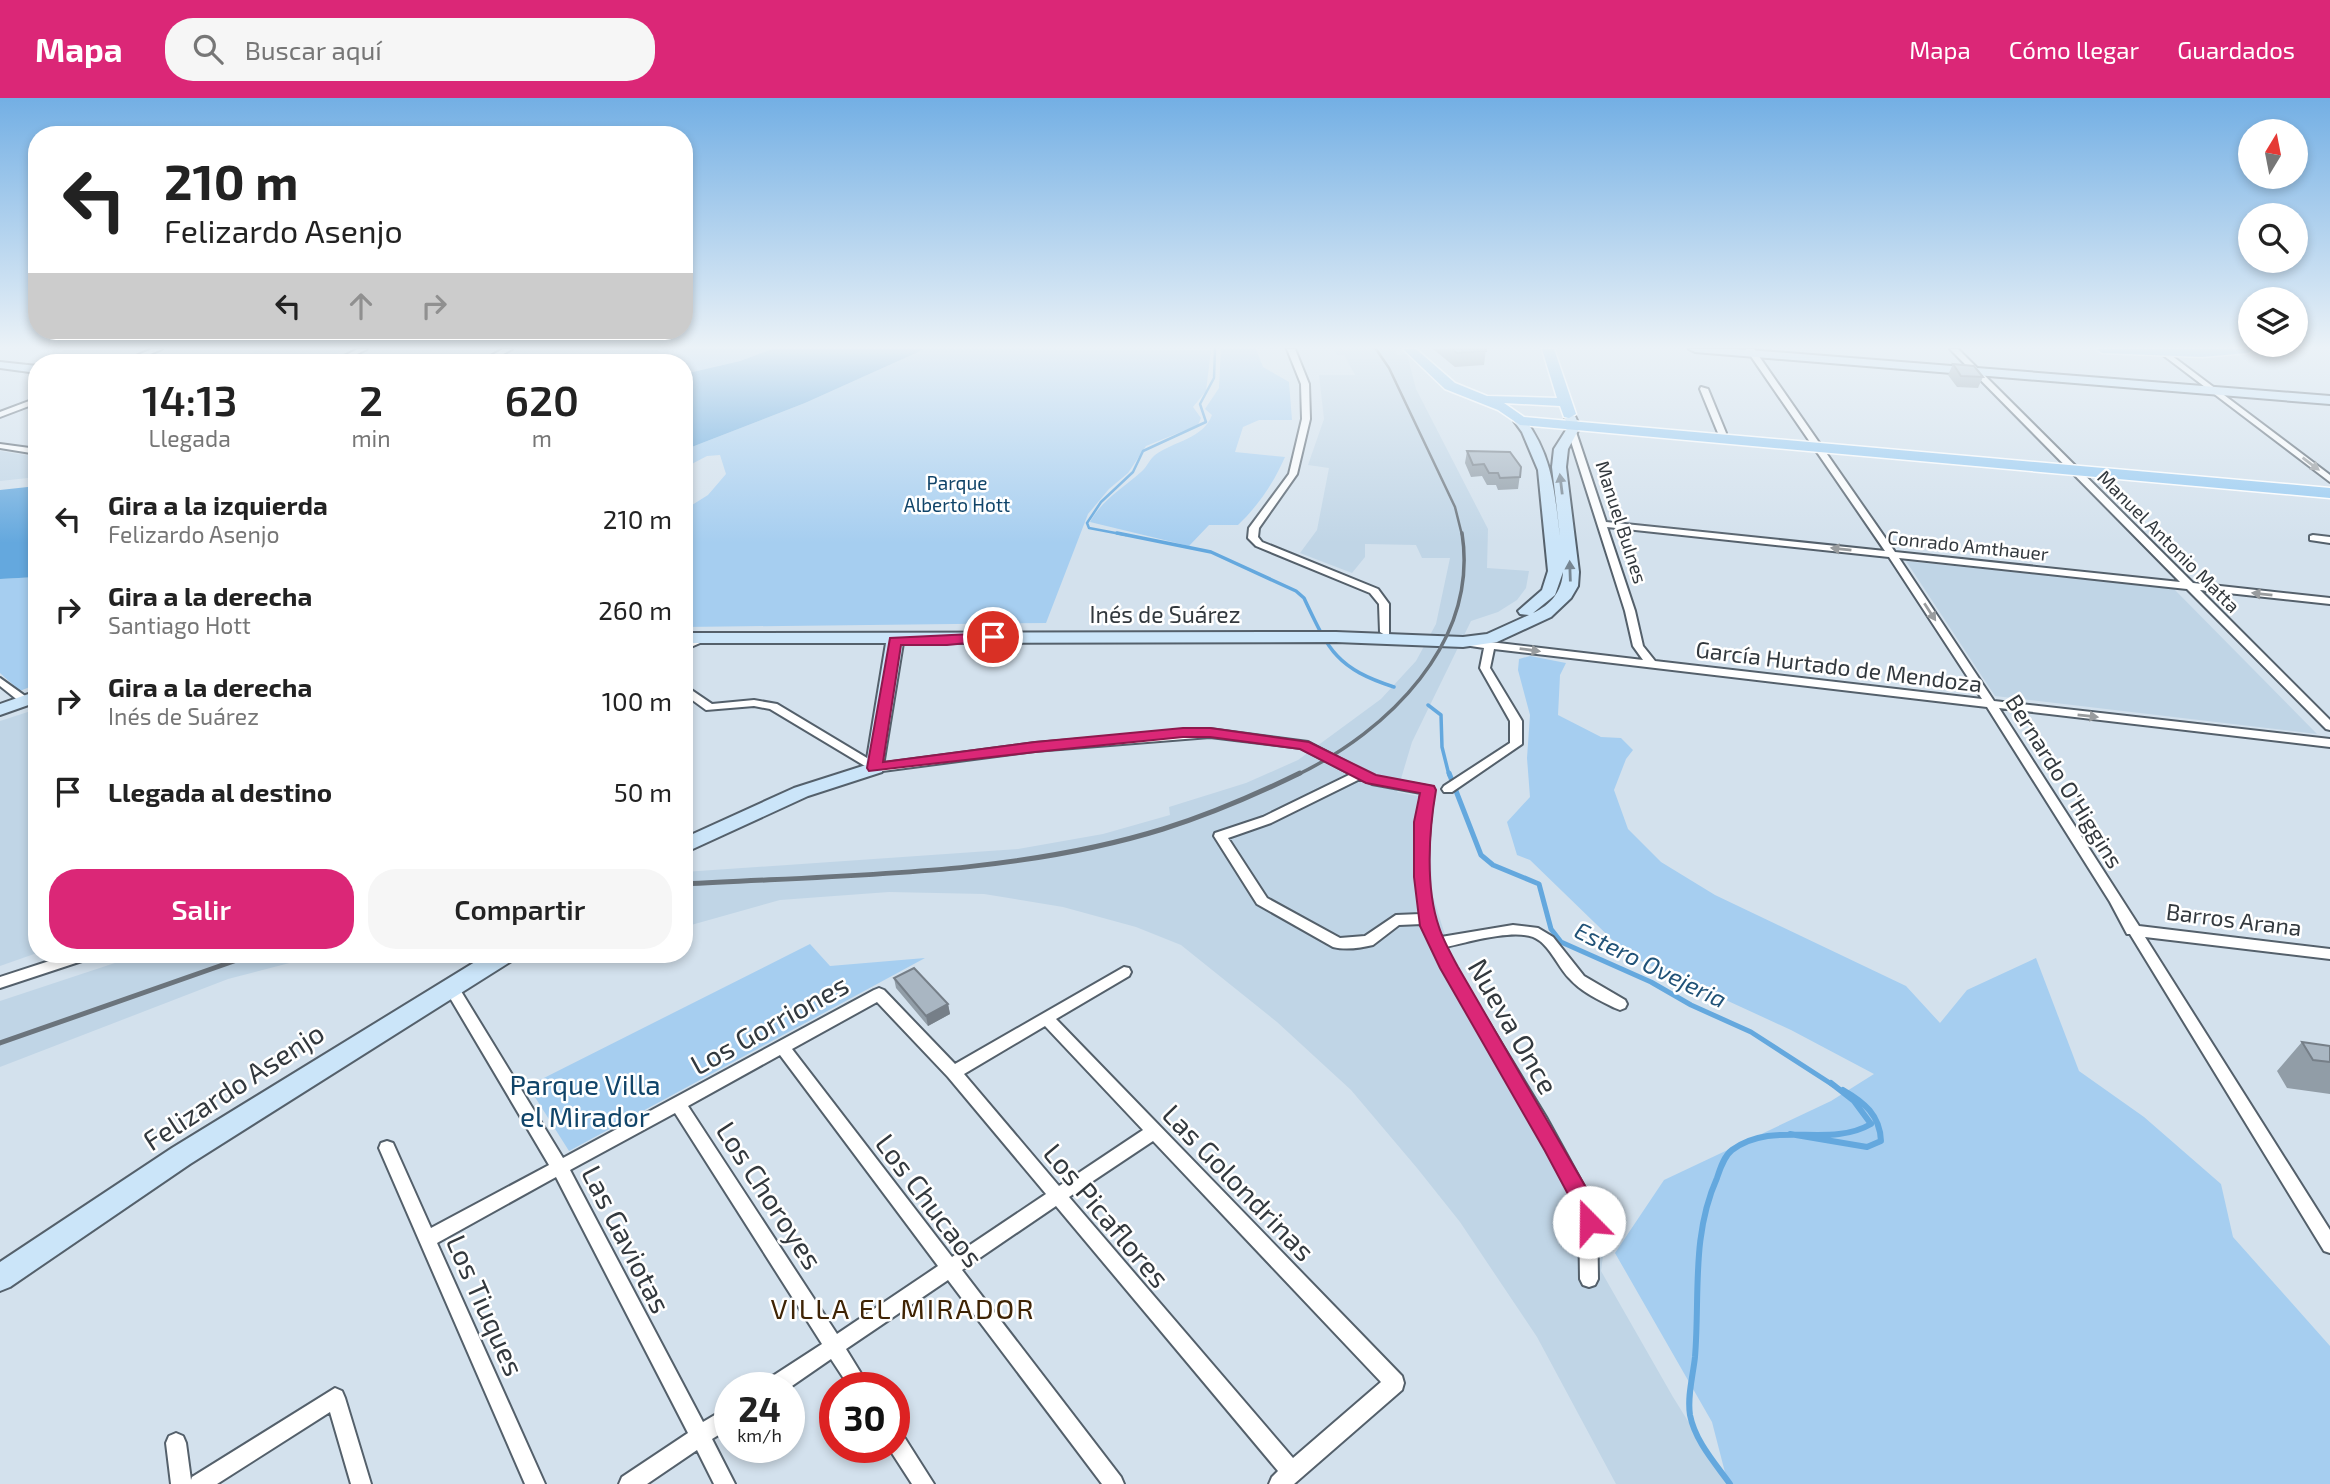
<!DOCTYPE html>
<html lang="es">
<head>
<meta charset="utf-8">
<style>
	:root { --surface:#fff; --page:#f6f6f6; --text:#222; --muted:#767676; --accent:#db2777 }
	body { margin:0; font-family:"Exo 2",sans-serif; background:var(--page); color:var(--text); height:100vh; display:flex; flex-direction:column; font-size:26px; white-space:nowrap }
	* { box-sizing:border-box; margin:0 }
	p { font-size:23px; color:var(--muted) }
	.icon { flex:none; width:38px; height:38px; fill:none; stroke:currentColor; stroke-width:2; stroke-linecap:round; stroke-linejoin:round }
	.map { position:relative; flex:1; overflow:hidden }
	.panel { position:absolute; left:28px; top:256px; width:665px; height:609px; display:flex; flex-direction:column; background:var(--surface); border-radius:28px; box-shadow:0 4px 10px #0003 }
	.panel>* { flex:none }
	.hud { position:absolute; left:28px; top:28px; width:665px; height:214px; border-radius:28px; box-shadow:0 4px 10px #0003; background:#fff; color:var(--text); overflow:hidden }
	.needle { width:46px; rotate:10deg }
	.buttons { position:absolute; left:2238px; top:21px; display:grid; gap:14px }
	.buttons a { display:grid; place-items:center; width:70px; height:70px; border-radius:50%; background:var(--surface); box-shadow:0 4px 10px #0003; font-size:35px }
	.speed { position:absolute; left:714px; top:1274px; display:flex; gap:14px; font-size:35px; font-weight:700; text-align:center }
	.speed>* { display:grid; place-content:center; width:91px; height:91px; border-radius:50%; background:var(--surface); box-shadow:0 4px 10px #0003; line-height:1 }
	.speed small { font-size:18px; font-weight:400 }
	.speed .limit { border:10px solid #d22; background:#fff; color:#111 }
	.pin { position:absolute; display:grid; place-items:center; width:60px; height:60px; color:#fff; margin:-30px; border:4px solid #fff; border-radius:50%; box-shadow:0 2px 7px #0007 }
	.me { position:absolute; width:77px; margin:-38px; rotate:338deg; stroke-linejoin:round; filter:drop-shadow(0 0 5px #0008) }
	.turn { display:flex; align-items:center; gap:24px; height:147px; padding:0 21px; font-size:32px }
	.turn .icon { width:91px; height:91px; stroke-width:2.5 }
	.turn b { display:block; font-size:49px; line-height:60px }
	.lanes { display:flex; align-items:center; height:66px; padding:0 21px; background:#0003; justify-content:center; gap:35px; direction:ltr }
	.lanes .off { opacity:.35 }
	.eta { display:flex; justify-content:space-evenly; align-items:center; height:119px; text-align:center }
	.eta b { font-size:42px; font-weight:600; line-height:49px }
	.cta { display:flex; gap:14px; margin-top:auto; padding:14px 21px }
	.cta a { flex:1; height:80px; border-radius:28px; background:var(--accent); color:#fff; font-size:28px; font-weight:600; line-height:80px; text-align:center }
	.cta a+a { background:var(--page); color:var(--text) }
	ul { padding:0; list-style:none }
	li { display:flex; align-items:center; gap:21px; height:91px; padding:0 21px }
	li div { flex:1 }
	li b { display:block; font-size:26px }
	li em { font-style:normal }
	header { display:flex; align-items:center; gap:42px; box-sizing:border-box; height:98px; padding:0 35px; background:var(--accent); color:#fff }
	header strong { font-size:33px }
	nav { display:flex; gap:38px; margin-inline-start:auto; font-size:24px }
	.search { width:490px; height:63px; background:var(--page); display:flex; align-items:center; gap:18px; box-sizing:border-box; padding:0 24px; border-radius:28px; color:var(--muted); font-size:26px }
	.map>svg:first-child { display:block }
</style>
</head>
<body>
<header>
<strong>Mapa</strong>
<div class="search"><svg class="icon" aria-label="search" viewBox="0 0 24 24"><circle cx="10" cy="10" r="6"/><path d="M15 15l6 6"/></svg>Buscar aquí</div>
<nav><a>Mapa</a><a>Cómo llegar</a><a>Guardados</a></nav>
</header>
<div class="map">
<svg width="2330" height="1386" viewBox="0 0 2330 1386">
	<rect width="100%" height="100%" fill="#d3e1ed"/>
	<!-- built -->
	<path fill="#c0d5e6" d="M260,251H347L319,264H230Z
		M514,251H657L606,264H568L504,257Z
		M1334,251H1396L1397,257L1407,256L1416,291L1488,431L1487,470L1529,473L1526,490L1517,502L1498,514L1471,523L1412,644L1397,694L1433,701L1430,727L1432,795L1449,850L1519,980L1607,1128L1601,1173L1673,1299L1727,1386H1616L1537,1239L1460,1124L1417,1070L1351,992L1277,924L1181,847L1136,829L1063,809L984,796L889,794L780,802L684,829V774L1018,751L1103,736L1170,717L1169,709L1246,685L1298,662L1381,601L1416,563L1436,526L1450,460H1422L1416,447L1365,446V459L1352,475L1300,455L1317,432L1329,370L1308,367L1324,321L1319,277H1355L1344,257H1337Z
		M0,353L37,359V379L0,383Z
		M1906,463L2173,490L2317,636L1995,598Z
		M37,611V855L0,868V623Z
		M142,856H324L228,881L0,969V903Z"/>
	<!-- green -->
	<path fill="#a6cef0" d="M633,251H772L740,263L684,276V264H598Z
		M925,251L1211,252L1206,293L1193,309L1201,320L1198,327L1146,348L1128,375L1109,391L1088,416L1046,525L684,529V412L708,397L726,376L720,357L707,358L684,370V352L805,305Z
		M1221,251H1256L1263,269L1289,284L1292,322H1259L1243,329L1235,354L1285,359C1274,384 1259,407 1238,427H1209L1189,448L1090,424C1102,402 1123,390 1141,374C1147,369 1149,362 1155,357C1174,343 1203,341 1212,317L1205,311L1219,290Z
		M37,479V586L20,593L0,575V481Z
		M1530,558L1566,565L1560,577L1558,617L1601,639L1621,640L1633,652L1626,661L1614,692L1628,731L1661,764L1715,797L1906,888L1940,925L1967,892L2036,860L2079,973L2144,1019L2221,1086L2233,1139L2330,1248V1386H1728L1712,1324L1615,1155L1664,1082L1831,1003L1874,976L1791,932L1628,857L1530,762L1517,757L1507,724L1530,699L1527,660L1530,617L1518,572L1519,561Z
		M810,846L830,868L925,860L569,1053L528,988Z"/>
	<!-- water -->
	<path fill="#64a8de" d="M772,251H925L805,305L684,352V276L740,263Z
		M37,388V479L0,481V392Z"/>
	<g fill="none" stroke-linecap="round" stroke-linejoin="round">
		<!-- stream-far3 -->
		<path stroke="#64a8de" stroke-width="2.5" d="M1126,437L1089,430L1087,425L1101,404L1133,374L1143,353L1206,324L1200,306L1214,280L1215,251"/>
		<!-- stream-far2 -->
		<path stroke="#64a8de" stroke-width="3.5" d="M1117,435L1211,454L1296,493L1304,500C1329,553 1336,570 1394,589
			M1428,607L1441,617L1442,649L1449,677"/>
		<!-- stream-far1 -->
		<path stroke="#64a8de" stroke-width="5" d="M1449,675L1481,757L1493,767L1539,786L1551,831L1561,844L1651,884L1691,907L1751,934L1833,987"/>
		<!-- stream -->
		<path stroke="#64a8de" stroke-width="6" d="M1790,1036L1867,1049L1881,1043C1880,1017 1864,1004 1843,992
			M1730,1386C1715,1365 1695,1343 1690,1317C1687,1298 1693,1278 1695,1259C1700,1198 1691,1138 1717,1080C1720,1071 1724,1058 1732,1052C1775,1021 1828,1051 1871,1026L1854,1003L1831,985"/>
		<defs>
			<path id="street" d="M152,251H162L132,264H122Z
				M358,251H367L341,264H332Z
				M503,251H512L489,264H480Z
				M1287,251H1295L1309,286L1310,321L1297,376L1259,430L1258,439L1262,444L1378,491L1389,506V536L1385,537L1380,534L1379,506L1370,495L1256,448L1248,440L1249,430L1289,376L1302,321L1301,286Z
				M1746,251H1754L1895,454L2180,484L1950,251H1958L2193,485L2330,500V506L2200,492L2330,622V632L2326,631L2187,491L1899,460L1994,603L2330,641V649L1999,610L2139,828L2330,851V861L2145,839L2330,1132V1155L2324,1153L2130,836H2127L2110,804L1987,609L1494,551L1490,570L1522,623V646L1452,694H1444L1442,691L1444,688L1510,645V623L1480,570L1484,550L1464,547L1463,545L1464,543L1490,544L1643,562L1633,548L1625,513L1568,334L1569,332L1576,334L1606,424L1885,453ZM1607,429L1889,459L1982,601L1655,563L1643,548L1635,513Z
				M2155,251H2163L2330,377V384Z
				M1701,289L1708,291L1726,335L1725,337L1718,335L1700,291Z
				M37,300V305L0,319V314Z
				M0,346L37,351V356L0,350Z
				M2313,437L2330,439V445L2310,442V438Z
				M703,537L707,538L708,540L707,542L684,552V545Z
				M0,580L28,600L30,602L28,604H20L0,588Z
				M684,587L712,606L754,602L777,606L877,666L1035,645L1210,631L1308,644L1375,679L1432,689L1434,692C1428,734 1422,800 1441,839L1513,827L1538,830L1553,839L1584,878L1625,902L1627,906L1625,910L1620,912L1615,910C1599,902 1581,894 1569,880C1557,868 1550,846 1533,839C1512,831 1468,844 1446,849L1455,869L1546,1019L1597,1112L1598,1181L1595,1187L1589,1189L1583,1187L1580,1181L1579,1113L1534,1029L1442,870L1422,826L1399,827L1373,847C1361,850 1345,852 1333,849L1257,806L1214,738L1215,735L1263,719L1351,676L1301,650L1210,639L1035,653L875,674L770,611L754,608L706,612L684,596ZM1360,681L1372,686L1421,695C1415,736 1415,775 1421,816L1396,817L1365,838L1340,840L1267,800L1228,740L1271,725Z
				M71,856H93L91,860L0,890V879Z
				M1124,869L1129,870L1131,874L1129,878L1056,921L1402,1278L1404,1285L1402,1292L1294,1386H1269L1272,1379L1278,1373L1056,1108L962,1172L1121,1379L1124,1386H1102L948,1182L846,1251L870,1290H850L831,1261L789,1290H763L765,1283L822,1246L675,1015L570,1072L703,1324L730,1308V1330L712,1341L735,1386H714L697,1352L647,1386H619L622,1379L688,1335L556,1079L437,1145L545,1386H525L379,1050L381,1045L387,1043L393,1045L431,1130L549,1067L446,893L444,889L446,885L451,883L456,885L563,1060L874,892L879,890L884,892L955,966ZM877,904L948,979L1046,1096L952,1159L792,951ZM1045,928L1143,1032L1059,1088L964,976ZM780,957L938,1168L837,1236L688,1008ZM1153,1043L1381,1284L1293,1360L1069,1099Z
				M335,1290L342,1293L345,1300L371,1386H351L330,1314L217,1386H171L166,1345L169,1338L176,1335L183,1338L186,1345L191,1382L192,1379Z
				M894,1331L901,1334L934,1386H912L888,1349H894Z"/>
			<path id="secondary" d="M1689,251H1736L2330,298V306L1695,254Z
				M0,264L37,268V275L0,270Z
				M1571,317L1575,318L1580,329L1568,351L1566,369L1579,474L1578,488L1571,500L1551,519L1497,544L1463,549L1336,544L903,545L882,674L808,698L684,755V740L794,690L866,667L886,545H684V535L1336,534L1463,539L1487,536L1529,517L1520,516L1518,513L1542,492L1548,473L1538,372L1522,334L1514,323L1520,319L1524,320C1553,359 1554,392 1560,438L1552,369L1554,351L1568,329L1565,321ZM1563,474C1562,493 1551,507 1533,515L1555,497Z
				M37,593V604L0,617V606Z
				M488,856H516L513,862L190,1066L10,1189L0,1193V1164L172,1050Z"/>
			<path id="primary" d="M1403,251H1416L1455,285L1487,298L1557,300L1542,251H1554L1576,316L1569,320L1564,319L1560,308L1504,305L1524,319L2330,390V400L1520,327L1498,312L1445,291Z
				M2096,251H2254L2248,255L2202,259L2102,255Z"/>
		</defs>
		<!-- street casing -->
		<use href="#street" stroke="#54606b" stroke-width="4"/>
		<!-- secondary casing -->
		<use href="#secondary" stroke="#54606b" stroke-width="4"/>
		<!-- primary casing -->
		<use href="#primary" stroke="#fff" stroke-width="3"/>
		<!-- street -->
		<use href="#street" fill="#fff" fill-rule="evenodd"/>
		<!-- secondary -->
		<use href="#secondary" fill="#cbe5f9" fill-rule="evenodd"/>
		<!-- primary -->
		<use href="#primary" fill="#98cbf2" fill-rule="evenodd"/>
		<!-- rail-far2 -->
		<path stroke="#6b747c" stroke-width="2.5" d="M1376,251L1389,270L1455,409L1462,437"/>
		<!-- rail-far1 -->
		<path stroke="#6b747c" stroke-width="3.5" d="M1297,677C1388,633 1479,545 1462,435"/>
		<!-- rail -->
		<path stroke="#6b747c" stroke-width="5" d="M684,786C841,777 1012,778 1163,731C1211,716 1255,697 1300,675
			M0,945L254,856"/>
	</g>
	<!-- wall -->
	<path fill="#919da7" d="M1433,251H1486L1484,267L1455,269Z
		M1953,266L1983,279L1978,290L1957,289L1948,277Z
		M1467,353L1521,369L1518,391L1498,392L1496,387H1487L1482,378L1471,379L1465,365Z
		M894,880L948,906L950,916L928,928L896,890Z
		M2302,944L2330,948V996L2287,990L2277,973Z"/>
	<!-- shaded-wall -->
	<path fill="#767f88" d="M948,906L950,916L928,928L926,918Z"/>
	<!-- building -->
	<path fill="#a9b6c2" stroke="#767f88" stroke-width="2" d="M1452,251H1486V253L1457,255Z
		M1953,266L1974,268L1983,279L1961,278Z
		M1467,353L1510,354L1521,369L1520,379L1500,380L1498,375H1489L1484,366L1473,367Z
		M914,870L948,906L926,918L894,880Z
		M2302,944L2330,948V964L2313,962Z"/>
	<!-- one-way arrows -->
	<defs><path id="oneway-solid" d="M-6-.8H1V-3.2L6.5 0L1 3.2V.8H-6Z" transform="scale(1.75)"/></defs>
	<g fill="#999c9e">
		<use href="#oneway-solid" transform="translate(2311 366) rotate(37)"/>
		<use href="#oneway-solid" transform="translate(1841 451) rotate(-174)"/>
		<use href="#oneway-solid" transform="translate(2262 496) rotate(-174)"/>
		<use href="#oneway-solid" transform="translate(1930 514) rotate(57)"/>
		<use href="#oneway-solid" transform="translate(1530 552) rotate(8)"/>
		<use href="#oneway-solid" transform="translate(2088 618) rotate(6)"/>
	</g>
	<g fill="#778692">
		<use href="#oneway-solid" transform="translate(1561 386) rotate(-97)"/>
		<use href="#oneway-solid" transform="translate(1570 473) rotate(-92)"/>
	</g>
	<!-- sky -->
	<linearGradient id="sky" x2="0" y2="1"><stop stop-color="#73afe4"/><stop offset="0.56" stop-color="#ebf2f7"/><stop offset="1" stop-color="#ebf2f7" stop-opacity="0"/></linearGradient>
	<rect width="2330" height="445" fill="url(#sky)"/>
	<!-- route -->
	<path fill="#db2777" stroke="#8e194d" stroke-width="2" d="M993,535L1000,539L998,542L947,547H901L883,664L1035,644L1183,630H1210L1309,644L1376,677L1434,688L1436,692C1429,732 1425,789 1439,829C1443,842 1451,856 1458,869L1595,1105L1600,1124L1597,1131L1589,1134L1581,1131L1577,1113L1545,1053L1440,870L1420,828L1414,779V724L1420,695L1366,685L1300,651L1210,639H1183L1035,654L869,673L867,670L890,540Z"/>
	<g text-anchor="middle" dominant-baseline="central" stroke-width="5" stroke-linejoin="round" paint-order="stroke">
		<!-- far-park labels -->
		<g font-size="19" fill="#104469" stroke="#fff">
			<text x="957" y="384">Parque<tspan x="957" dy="22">Alberto Hott</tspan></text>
		</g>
		<!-- far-street labels -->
		<g font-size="19" fill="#33393e" stroke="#fff">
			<text transform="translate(1622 424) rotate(72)">Manuel Bulnes</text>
			<text transform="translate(2169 443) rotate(45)">Manuel Antonio Matta</text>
			<text transform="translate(1968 447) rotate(6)">Conrado Amthauer</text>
		</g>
		<!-- street labels -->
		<g font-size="23" fill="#33393e" stroke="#fff">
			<text x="1165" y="516">Inés de Suárez</text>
			<text transform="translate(1839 568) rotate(7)">García Hurtado de Mendoza</text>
			<text transform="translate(2065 683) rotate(58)">Bernardo O'Higgins</text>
			<text transform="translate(2234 821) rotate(7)">Barros Arana</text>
		</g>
		<!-- water labels -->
		<g font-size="24" font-style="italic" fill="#205277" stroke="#fff">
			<text transform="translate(1651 866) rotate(26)">Estero Ovejeria</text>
		</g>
		<!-- near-street labels -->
		<g font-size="28" fill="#33393e" stroke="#fff">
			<text transform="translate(769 926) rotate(-29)">Los Gorriones</text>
			<text transform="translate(1514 928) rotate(60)">Nueva Once</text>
			<text transform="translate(233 988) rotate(-33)">Felizardo Asenjo</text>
			<text transform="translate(1239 1084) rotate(46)">Las Golondrinas</text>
			<text transform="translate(770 1097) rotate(57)">Los Choroyes</text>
			<text transform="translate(930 1102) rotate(53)">Los Chucaos</text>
			<text transform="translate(1107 1117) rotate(50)">Los Picaflores</text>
			<text transform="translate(627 1141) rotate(63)">Las Gaviotas</text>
			<text transform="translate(486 1207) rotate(66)">Los Tiuques</text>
		</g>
		<!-- near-park labels -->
		<g font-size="28" fill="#104469" stroke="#fff">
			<text x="585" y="986">Parque Villa<tspan x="585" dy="32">el Mirador</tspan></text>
		</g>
		<!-- near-neighbourhood labels -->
		<g font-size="28" letter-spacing="2" fill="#3f2405" stroke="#fff">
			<text x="903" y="1210">VILLA EL MIRADOR</text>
		</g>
	</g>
</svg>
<div class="buttons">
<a><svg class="needle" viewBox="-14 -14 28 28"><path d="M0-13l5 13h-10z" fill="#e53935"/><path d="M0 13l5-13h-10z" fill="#767676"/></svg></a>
<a><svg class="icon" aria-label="search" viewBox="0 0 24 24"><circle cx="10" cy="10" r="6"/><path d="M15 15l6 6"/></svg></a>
<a><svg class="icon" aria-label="layers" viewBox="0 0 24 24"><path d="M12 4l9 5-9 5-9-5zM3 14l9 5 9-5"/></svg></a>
</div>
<div class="speed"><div>24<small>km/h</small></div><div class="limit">30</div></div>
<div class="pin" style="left:993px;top:539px;background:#d93025"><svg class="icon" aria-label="arrive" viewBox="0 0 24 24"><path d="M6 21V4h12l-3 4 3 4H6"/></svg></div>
<svg class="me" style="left:1589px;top:1124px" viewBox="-20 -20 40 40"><circle r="19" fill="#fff"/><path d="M0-13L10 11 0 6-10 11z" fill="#db2777"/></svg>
<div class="hud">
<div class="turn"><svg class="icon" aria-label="left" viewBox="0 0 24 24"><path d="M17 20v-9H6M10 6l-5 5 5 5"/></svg><div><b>210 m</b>Felizardo Asenjo</div></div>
<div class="lanes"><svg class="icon" aria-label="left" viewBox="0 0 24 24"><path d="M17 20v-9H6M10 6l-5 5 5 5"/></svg><svg class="icon off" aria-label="ahead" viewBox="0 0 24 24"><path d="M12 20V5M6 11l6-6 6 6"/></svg><svg class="icon off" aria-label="right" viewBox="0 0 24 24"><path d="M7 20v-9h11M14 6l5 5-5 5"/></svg></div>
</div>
<section class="panel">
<div class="eta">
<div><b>14:13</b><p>Llegada</p></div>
<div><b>2</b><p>min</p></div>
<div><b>620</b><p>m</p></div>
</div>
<ul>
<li><svg class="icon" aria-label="left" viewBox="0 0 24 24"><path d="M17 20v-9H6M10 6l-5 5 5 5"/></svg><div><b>Gira a la izquierda</b><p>Felizardo Asenjo</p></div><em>210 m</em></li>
<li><svg class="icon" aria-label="right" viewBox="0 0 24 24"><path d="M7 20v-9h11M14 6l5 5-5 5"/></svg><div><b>Gira a la derecha</b><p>Santiago Hott</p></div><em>260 m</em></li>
<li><svg class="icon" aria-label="right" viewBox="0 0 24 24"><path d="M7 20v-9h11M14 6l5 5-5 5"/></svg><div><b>Gira a la derecha</b><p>Inés de Suárez</p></div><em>100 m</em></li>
<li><svg class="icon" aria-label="arrive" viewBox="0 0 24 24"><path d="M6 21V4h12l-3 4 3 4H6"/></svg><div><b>Llegada al destino</b></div><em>50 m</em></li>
</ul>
<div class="cta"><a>Salir</a><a>Compartir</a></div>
</section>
</div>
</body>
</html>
